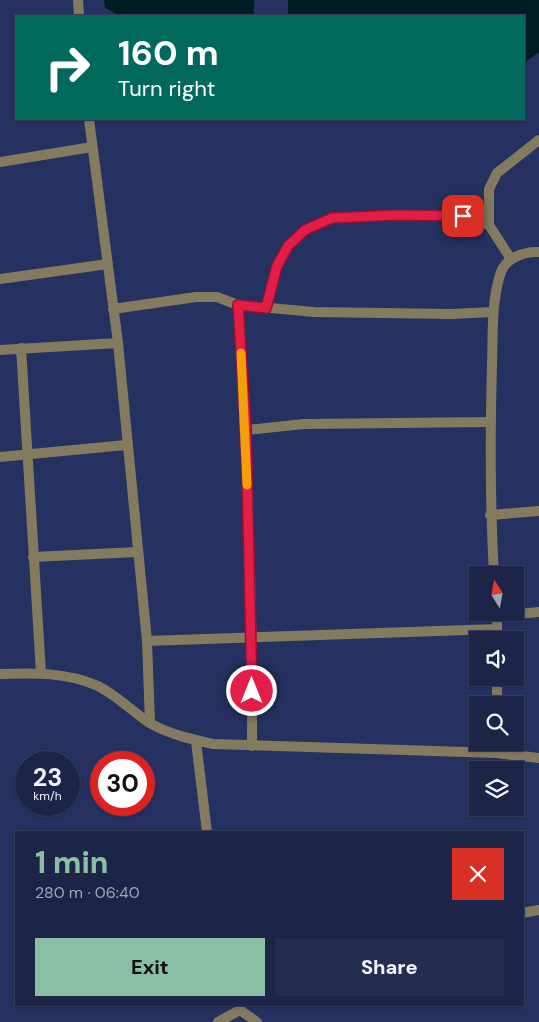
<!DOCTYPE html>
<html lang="en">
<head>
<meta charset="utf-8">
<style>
	:root { --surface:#1c2548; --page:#252d4f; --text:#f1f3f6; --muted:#a0a5b4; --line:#3a4260; --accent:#8abfa5 }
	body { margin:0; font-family:"DM Sans",sans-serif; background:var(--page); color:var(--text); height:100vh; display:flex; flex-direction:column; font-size:19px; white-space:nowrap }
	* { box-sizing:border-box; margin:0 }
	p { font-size:16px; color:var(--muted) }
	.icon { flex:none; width:28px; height:28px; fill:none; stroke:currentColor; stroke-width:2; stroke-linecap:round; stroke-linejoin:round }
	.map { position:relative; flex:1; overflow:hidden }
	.sheet { position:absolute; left:15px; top:831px; width:509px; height:175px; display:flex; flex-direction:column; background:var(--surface); border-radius:0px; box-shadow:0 1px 4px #0004,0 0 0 1px var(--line) }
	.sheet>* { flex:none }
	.banner { position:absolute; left:15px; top:15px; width:510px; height:105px; border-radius:0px; box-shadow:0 1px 4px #0004,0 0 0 1px var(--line); background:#00695c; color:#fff; overflow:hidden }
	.needle { width:32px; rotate:349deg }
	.buttons { position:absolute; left:469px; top:566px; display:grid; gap:10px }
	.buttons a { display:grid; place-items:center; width:55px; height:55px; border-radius:0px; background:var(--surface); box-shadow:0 1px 4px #0004,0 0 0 1px var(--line); font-size:25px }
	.speed { position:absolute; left:15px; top:751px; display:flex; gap:10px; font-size:25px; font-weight:700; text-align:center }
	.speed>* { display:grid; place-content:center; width:65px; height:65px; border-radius:50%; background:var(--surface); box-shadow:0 1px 4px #0004,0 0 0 1px var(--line); line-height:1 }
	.speed small { font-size:12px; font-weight:400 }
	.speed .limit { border:8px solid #d22; background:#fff; color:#111 }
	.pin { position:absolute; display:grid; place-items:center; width:42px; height:42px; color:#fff; margin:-21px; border-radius:10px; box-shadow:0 2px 8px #0006 }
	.me { position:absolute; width:55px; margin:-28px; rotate:0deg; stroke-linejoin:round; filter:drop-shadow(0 0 4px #0008) }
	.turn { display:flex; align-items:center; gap:18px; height:105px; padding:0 20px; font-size:22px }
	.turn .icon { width:65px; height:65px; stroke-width:2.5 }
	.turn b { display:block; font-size:35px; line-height:42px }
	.round { display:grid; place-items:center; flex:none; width:52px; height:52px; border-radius:0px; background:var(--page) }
	.overview { display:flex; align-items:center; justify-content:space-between; height:85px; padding:0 20px }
	h1 { font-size:30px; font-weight:800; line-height:38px; color:var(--accent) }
	.button { display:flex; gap:10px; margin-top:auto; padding:10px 20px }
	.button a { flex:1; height:58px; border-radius:0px; background:var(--accent); color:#111; font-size:20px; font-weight:800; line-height:58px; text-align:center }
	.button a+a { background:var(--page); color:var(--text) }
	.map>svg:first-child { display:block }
</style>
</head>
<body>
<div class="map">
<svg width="539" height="1022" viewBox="0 0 539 1022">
	<rect width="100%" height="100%" fill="#253160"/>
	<!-- water -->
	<path fill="#001d22" d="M104,0H254V16H121L105,8Z
		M288,0H539V52L524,63V16H288Z"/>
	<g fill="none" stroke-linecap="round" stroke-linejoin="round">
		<!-- minor -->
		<path stroke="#847a5f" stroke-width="10" d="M78,0L79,16
			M89,119L118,343L147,641L150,723
			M0,162L92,147
			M489,225V189L497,173L539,140
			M0,279L108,264
			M238,305C247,452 253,599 252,746
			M266,308L277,266L288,246L305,230L332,218L396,215L463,216L489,225L511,259
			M113,309L196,297H217L238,305L314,312L451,314L493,312
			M21,348L41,673
			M0,350L118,343
			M246,430L304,424L490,422
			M0,457L126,445
			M490,515L539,511
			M33,557L137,552
			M497,616L539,612
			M147,641L497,629
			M196,741L207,832
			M496,753L539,758
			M522,913L539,910
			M240,1010L257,1022
			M218,1022L240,1010V1005"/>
		<!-- tertiary -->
		<path stroke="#847a5f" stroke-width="10" d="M494,575C490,505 490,436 492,366C493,336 491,301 501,272C506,258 525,251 539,252
			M497,612V640
			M0,674C33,673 67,672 98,686C116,695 132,711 148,722C168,734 190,739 213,744L496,753V742
			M497,705V678"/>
	</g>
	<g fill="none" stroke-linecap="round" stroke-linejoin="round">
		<defs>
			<path id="route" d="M252,691L246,430L238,305L266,308L277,266L288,246L305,230L332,218L396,215L463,216"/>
		</defs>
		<!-- route casing -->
		<use href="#route" stroke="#92132f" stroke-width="12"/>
		<!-- route -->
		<use href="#route" stroke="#e11d48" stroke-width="9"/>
		<!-- slow -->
		<path stroke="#f59e0b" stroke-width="9" d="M241,353L247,485"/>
	</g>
</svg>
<div class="buttons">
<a><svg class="needle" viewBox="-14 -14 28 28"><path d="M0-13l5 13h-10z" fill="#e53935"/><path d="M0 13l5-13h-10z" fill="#a0a5b4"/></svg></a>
<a><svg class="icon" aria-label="sound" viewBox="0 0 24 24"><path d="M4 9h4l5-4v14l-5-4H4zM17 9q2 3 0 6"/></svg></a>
<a><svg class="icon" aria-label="search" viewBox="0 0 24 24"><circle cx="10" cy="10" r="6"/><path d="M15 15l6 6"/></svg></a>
<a><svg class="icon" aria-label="layers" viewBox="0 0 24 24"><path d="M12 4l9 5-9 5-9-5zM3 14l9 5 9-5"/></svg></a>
</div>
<div class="speed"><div>23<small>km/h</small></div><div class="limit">30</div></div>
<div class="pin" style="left:463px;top:216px;background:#d93025"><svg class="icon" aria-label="arrive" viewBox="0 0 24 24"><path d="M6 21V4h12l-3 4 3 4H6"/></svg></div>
<svg class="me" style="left:252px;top:691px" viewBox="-20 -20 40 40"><circle r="17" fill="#e11d48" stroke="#fff" stroke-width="3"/><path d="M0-11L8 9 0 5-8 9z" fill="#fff"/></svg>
<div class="banner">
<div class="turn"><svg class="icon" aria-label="right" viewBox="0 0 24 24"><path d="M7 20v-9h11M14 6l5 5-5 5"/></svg><div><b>160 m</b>Turn right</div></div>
</div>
<section class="sheet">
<div class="overview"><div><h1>1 min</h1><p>280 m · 06:40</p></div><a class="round" style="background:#d93025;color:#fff"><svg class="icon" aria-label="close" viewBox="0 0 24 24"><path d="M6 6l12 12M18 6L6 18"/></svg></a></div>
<div class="button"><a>Exit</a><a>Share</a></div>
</section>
</div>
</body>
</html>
